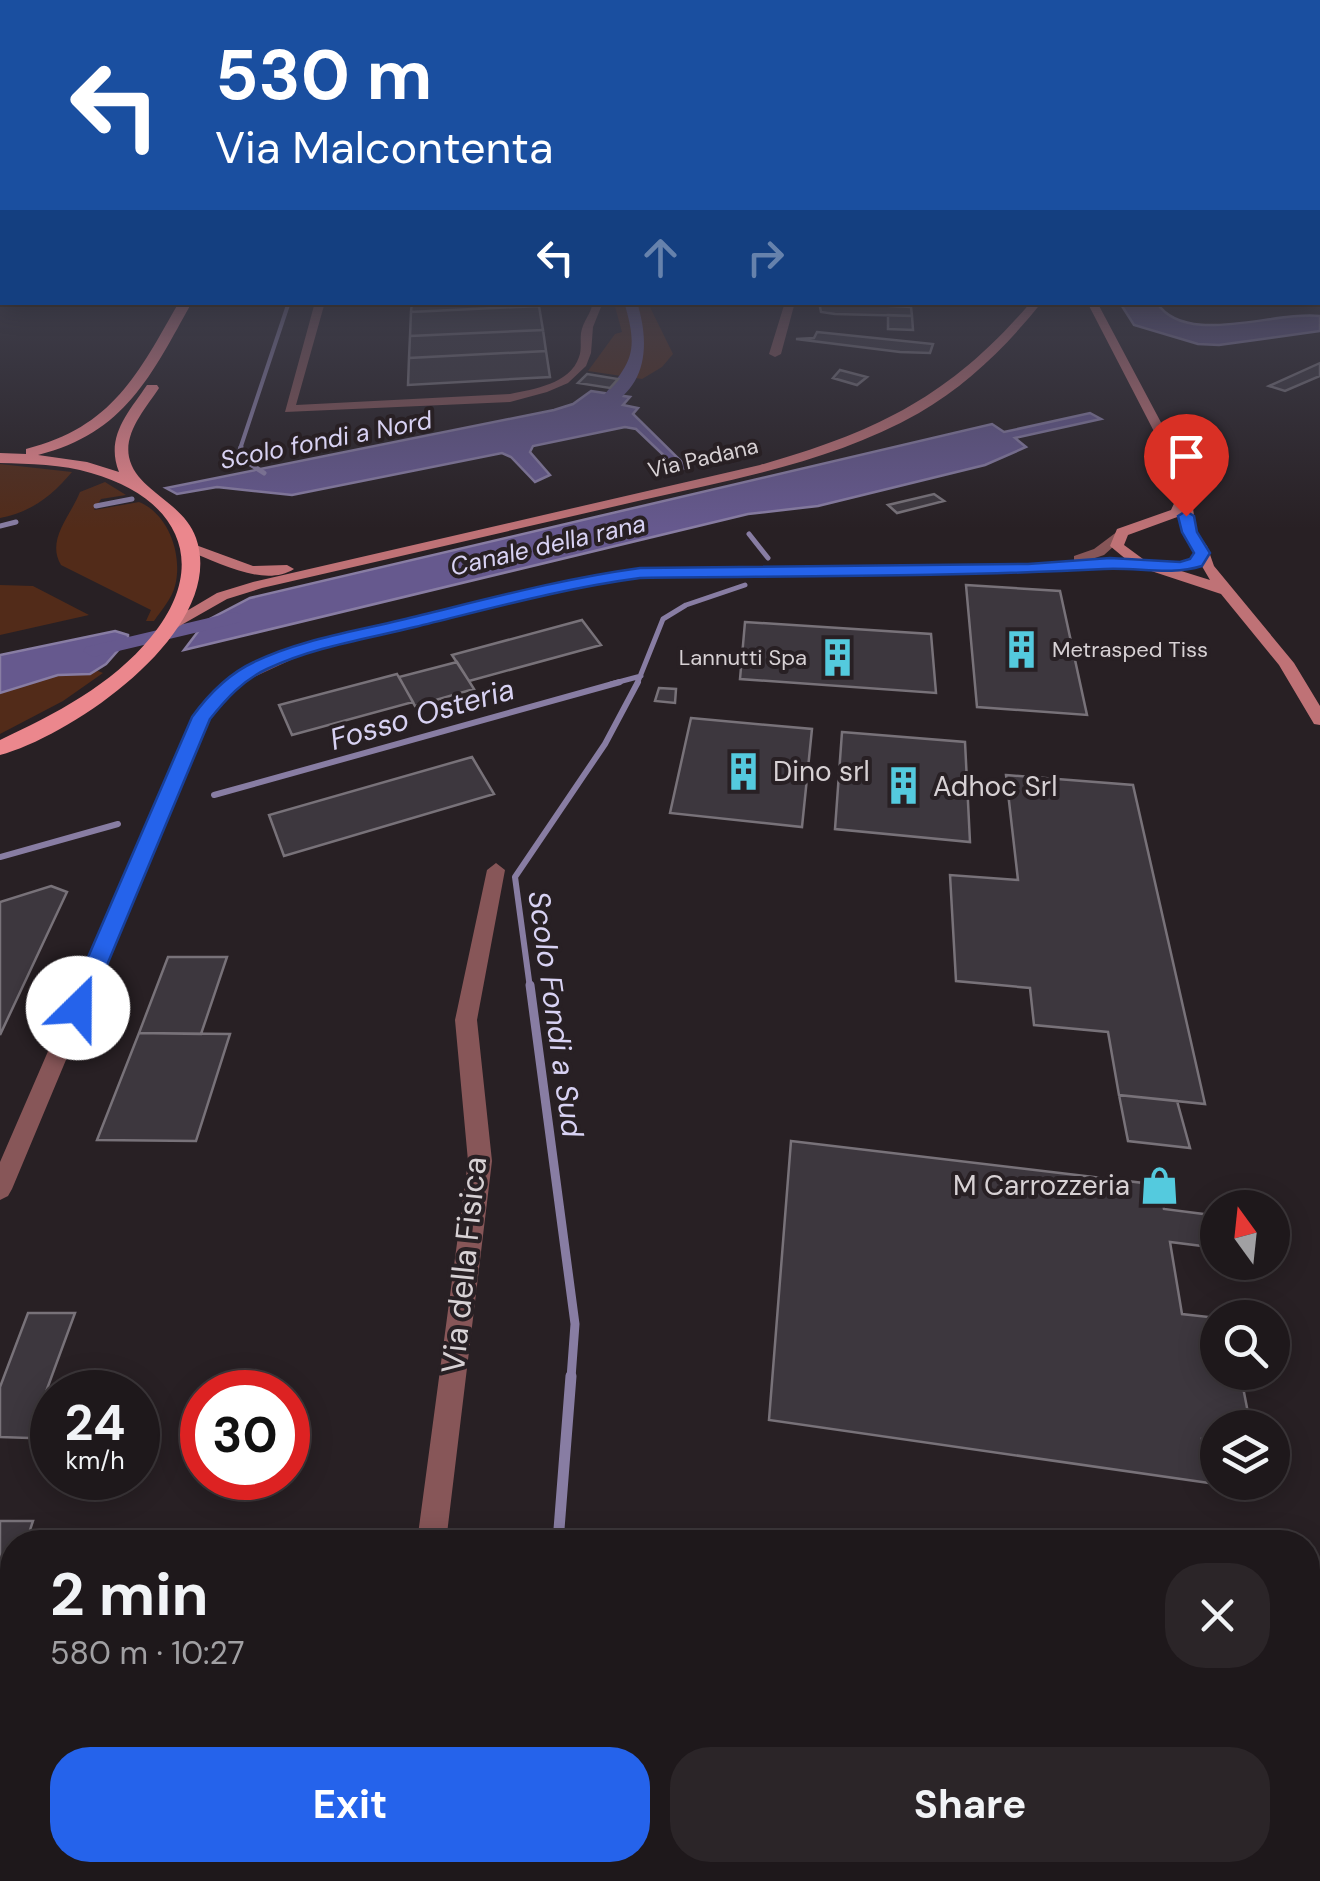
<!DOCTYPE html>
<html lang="en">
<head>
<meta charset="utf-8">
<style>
	:root { --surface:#1e181b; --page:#2b2528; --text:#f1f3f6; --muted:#a1a0a3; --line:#3c373a; --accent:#2563eb }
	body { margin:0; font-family:"DM Sans",sans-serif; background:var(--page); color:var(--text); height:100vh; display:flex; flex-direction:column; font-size:38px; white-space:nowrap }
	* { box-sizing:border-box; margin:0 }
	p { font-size:32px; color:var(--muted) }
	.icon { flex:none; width:55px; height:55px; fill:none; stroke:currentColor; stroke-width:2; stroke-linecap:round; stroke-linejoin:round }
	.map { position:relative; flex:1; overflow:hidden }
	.drawer { position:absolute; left:0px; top:1530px; width:1320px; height:352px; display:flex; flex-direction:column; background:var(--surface); border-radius:40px 40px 0 0; box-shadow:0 5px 25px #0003,0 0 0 2px var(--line) }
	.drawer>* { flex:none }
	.guide { position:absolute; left:0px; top:0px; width:1320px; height:305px; box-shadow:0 5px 25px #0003,0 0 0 2px var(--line); background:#1a4fa0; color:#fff; overflow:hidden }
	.needle { width:65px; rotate:345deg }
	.fabs { position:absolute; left:1200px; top:1190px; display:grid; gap:20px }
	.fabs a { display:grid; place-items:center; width:90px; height:90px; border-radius:50%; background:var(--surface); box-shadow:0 5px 25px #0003,0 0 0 2px var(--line); font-size:50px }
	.speed { position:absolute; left:30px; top:1370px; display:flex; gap:20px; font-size:50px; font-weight:700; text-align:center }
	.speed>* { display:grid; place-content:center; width:130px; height:130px; border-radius:50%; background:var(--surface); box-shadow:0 5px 25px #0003,0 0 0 2px var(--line); line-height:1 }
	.speed small { font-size:25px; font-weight:400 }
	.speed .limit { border:15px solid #d22; background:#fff; color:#111 }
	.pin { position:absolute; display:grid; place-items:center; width:85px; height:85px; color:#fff; margin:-102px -42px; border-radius:50% 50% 50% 0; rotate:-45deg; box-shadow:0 0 10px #0007 }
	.pin .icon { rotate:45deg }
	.me { position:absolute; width:110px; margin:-55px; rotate:23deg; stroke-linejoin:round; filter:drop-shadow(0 0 8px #0008) }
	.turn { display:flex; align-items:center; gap:35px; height:210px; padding:0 50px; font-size:45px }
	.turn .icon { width:130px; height:130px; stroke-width:2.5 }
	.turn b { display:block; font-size:70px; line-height:85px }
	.lanes { display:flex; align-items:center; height:95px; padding:0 50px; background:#0003; justify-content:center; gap:50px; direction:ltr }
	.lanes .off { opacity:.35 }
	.round { display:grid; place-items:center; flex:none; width:105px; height:105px; border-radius:40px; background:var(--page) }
	.headline { display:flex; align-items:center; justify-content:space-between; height:170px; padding:0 50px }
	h1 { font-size:60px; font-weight:700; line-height:75px }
	.button { display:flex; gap:20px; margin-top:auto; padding:20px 50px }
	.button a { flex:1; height:115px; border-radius:40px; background:var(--accent); color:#fff; font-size:40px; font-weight:700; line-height:115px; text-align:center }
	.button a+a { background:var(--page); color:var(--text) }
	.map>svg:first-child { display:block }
</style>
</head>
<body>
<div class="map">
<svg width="1320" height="1881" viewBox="0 0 1320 1881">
	<rect width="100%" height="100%" fill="#282024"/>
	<!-- green -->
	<path fill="#522b19" d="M614,303H648L673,354L662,367L642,379L588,371L615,334L622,332Z
		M0,464L72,472C52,496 31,512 0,518Z
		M105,482L126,495L101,499L94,510L139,502C169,514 183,556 175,586C172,598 161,611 154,621H146L151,610L61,565C46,540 70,517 80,492Z
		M0,585L33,586L89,615L0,635Z
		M98,671L103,673L63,701L0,734V693L58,675Z"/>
	<!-- water -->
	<path fill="#66598e" stroke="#887da3" stroke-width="2.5" d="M1120,303H1157C1186,347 1272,311 1320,316V331L1219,345L1198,344L1134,325Z
		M591,391L630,397L623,405L638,408L633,414L688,468L679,470L636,429L625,427L533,446L530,452L550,475L535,482L511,457L502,453L292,495L217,487L177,494L166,488L554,410L573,404Z
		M1090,413L1101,419L1015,438L1026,447L985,465L818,506L748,514L184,650L206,621L250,598L992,424L1004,432Z
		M115,631L128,635V639L106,664L90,674L58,675L0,693V655Z"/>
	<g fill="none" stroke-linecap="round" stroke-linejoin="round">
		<!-- stream-far4 -->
		<path stroke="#887da3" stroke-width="4" d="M240,449L289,302"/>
		<!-- stream-far3 -->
		<path stroke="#887da3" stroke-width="5" d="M241,447L238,456L264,473
			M96,506L132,499
			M0,526L16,522
			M749,534L768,558
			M611,684L641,676
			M637,684L663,619L686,605L745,585"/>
		<!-- stream-far2 -->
		<path stroke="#887da3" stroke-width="6" d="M214,795L620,682
			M0,857L118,824
			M530,988L515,877L605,744L638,682"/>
		<!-- stream-far1 -->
		<path stroke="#887da3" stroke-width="9" d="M530,985L575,1324L571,1378"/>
		<!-- stream -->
		<path stroke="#887da3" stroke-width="11" d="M558,1542L571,1376
			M532,1881L533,1870"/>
		<!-- canal -->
		<path fill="#66598e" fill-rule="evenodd" d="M624,302H637C650,344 648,388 603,409L596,405C629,364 641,357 624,302Z
			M234,612L241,614V622L93,657L83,651L86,647Z"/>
	</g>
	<!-- building -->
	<path fill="#3d373e" stroke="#787279" stroke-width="2.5" d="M412,302H539V306L411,312Z
		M819,302L911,307L912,316L835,314L821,312Z
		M539,306L543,330L410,336L411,312Z
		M888,315L912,316L913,330L888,329Z
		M543,330L546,351L409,358L410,336Z
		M817,332L933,344L930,353L900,352L796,339L814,338Z
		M546,351L550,377L408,385L409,358Z
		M1320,363V376L1285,391L1269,386Z
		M840,370L867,377L857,385L833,378Z
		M587,374L618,379L610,388L578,383Z
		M934,494L944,501L897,513L888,505Z
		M966,585L1060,591L1087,715L977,707Z
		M582,620L601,645L469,681L452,655Z
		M745,622L931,634L936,693L740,679Z
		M457,662L474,689L415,706L399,677Z
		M397,674L413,702L292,735L279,705Z
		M659,688L676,689L675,703L655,701Z
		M691,718L812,729L802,827L670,813Z
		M842,732L965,742L970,842L835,829Z
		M472,757L494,794L284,856L269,815Z
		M1006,775L1133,785L1205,1104L1119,1095L1108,1032L1034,1025L1030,988L956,981L950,875L1018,880Z
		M51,886L67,892L0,1035V902Z
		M168,957H227L201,1034L139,1033Z
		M139,1033L230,1034L196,1141L97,1140Z
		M1119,1095L1177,1101L1190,1148L1128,1141Z
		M791,1141L1160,1185L1164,1209L1211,1215L1218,1248L1170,1242L1182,1314L1218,1318V1372H1240L1251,1428H1218V1441L1202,1439L1209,1483L769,1420Z
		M28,1313H75L29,1438L0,1437V1387Z
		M0,1521H33L26,1542H12V1585L0,1623Z
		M1086,1531L1166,1542H1087Z
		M1308,1563L1315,1564L1320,1589V1661L1308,1659Z
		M0,1664H12L0,1716Z
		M1308,1694L1320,1696V1881H1272L1270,1870H1308Z
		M886,1870H1021L1022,1881H887Z"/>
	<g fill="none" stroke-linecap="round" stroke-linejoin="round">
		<!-- street -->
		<path fill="#875658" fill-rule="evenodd" d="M315,302H325L296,405L510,394C534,389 570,384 579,357C582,349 580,341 581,333C583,321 591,314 593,302H603L593,327L591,353L586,366L568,383L547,392L510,402L285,412Z
			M785,302H795L781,354L775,357L769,354Z
			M1118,531L1125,535L1123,538L1104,555L1089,560L1158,563L1165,567L1163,570L1110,567L1028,573L640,577L572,588L308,652L252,678L228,696L209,718L12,1189L8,1196L0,1200V1162L193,717L228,680L282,651L572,580L640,569L1028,565L1074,561V556L1094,549Z
			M496,863L505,870L477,1020L492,1161L446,1542H417L468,1161L455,1020L487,870Z
			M386,1870H420L422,1881H388Z"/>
		<!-- secondary -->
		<path fill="#bf7276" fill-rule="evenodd" d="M1031,302H1042C1007,346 967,385 919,413C833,462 733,479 638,501C513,530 387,559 262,588L227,599L176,628L171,630L163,625L217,593L253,582L760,465C877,432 951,396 1031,302Z
			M1087,302H1097L1173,445L1191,492L1196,532L1207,546L1214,566L1294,663L1320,706V725L1314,724L1279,665L1221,594L1133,565L1110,546L1117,529L1171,510L1178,495L1161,445ZM1180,516L1182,532L1210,580L1143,559L1124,545L1128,535Z
			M193,544L253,566L287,565L294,569C264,588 218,562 188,551L186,548Z"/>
		<!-- primary -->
		<path fill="#eb878d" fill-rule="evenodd" d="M179,302H192C151,376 125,433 38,455L87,462L119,472C105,437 128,413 147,385H157L159,388C146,408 124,432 129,457C136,491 183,501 196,538C228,629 74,735 0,755V740C55,714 112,685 151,637C212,563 177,497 91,473C62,464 30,464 0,463V453L26,454V449C113,427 138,374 179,302Z"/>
	</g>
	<!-- sky -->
	<linearGradient id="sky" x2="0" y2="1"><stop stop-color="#161214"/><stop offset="0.5" stop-color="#424250"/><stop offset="1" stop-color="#424250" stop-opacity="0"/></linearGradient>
	<rect width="1320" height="529" fill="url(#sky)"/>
	<!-- route -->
	<path fill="#2563eb" stroke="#184099" stroke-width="2.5" d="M1186,511L1194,516L1197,532L1210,553L1202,566C1170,576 1138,567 1104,569C950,577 794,576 640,578C564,588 489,609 415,627C366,639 313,647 267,669C243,680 226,699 210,719L89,1008L86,1014H69L66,1008L192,717C208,695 228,674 254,662C299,640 352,632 401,620C480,601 559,579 640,568L1028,564L1110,558L1180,562L1190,559L1194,553L1182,532L1178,516Z"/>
	<!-- icons -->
	<defs>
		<symbol id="building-bare" viewBox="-9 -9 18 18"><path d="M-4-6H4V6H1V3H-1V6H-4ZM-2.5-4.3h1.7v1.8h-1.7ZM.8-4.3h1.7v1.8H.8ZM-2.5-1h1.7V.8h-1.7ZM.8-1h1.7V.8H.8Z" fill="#54cade" stroke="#282024" stroke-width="2.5" paint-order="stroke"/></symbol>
		<symbol id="shop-bare" viewBox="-9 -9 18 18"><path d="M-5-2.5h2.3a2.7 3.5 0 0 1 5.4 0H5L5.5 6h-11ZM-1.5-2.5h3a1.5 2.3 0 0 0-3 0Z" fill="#54cade" stroke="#282024" stroke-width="2.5" paint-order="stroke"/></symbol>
	</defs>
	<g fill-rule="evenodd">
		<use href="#building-bare" x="994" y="622" width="55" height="55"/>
		<use href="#building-bare" x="810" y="630" width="55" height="55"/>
		<use href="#building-bare" x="716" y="744" width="55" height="55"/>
		<use href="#building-bare" x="876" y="758" width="55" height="55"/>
		<use href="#shop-bare" x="1132" y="1158" width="55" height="55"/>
	</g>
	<g text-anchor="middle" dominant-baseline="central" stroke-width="8" stroke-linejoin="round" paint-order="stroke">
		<!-- far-street labels -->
		<g font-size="22" fill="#d7d1d4" stroke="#282024">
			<text transform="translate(703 458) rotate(-13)">Via Padana</text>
		</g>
		<!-- far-poi labels -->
		<g font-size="22" fill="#d7d1d4" stroke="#282024" text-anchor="start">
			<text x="1052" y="649">Metrasped Tiss</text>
			<text x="807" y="657" text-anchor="end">Lannutti Spa</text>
		</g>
		<!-- far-water labels -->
		<g font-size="25" font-style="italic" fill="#d8d2f3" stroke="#282024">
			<text transform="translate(326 440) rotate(-11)">Scolo fondi a Nord</text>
			<text transform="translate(548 545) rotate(-13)">Canale della rana</text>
		</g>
		<!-- poi labels -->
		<g font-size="28" fill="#d7d1d4" stroke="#282024" text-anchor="start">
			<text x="773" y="771">Dino srl</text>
			<text x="933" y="786">Adhoc Srl</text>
			<text x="1130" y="1185" text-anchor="end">M Carrozzeria</text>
		</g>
		<!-- water labels -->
		<g font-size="30" font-style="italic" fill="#d8d2f3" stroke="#282024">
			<text transform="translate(422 714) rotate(-16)">Fosso Osteria</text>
			<text transform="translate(556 1014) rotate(82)">Scolo Fondi a Sud</text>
		</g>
		<!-- near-street labels -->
		<g font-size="32" fill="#d7d1d4" stroke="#282024">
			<text transform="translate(464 1265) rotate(-84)">Via della Fisica</text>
		</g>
	</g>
</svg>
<div class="fabs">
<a><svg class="needle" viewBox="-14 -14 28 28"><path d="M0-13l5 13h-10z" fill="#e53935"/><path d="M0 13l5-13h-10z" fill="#a1a0a3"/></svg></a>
<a><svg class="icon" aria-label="search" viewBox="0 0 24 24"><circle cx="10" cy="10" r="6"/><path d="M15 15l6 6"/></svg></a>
<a><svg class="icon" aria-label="layers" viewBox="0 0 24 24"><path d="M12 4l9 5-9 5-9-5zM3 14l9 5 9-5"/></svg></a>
</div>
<div class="speed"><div>24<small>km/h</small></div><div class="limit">30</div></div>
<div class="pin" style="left:1186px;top:516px;background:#d93025"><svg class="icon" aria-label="arrive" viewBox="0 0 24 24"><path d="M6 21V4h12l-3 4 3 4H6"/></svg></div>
<svg class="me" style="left:78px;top:1008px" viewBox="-20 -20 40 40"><circle r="19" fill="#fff"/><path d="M0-13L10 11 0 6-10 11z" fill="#2563eb"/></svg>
<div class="guide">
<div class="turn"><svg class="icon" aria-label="left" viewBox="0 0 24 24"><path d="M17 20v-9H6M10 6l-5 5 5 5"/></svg><div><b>530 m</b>Via Malcontenta</div></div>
<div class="lanes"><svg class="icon" aria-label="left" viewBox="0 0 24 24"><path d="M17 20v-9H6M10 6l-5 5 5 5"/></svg><svg class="icon off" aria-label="ahead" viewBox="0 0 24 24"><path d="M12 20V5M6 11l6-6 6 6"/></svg><svg class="icon off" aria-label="right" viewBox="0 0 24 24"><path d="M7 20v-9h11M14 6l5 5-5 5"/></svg></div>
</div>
<section class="drawer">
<div class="headline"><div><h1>2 min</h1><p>580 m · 10:27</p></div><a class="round"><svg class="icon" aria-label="close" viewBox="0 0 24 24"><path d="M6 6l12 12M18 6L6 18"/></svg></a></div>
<div class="button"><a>Exit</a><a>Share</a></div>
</section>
</div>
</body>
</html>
